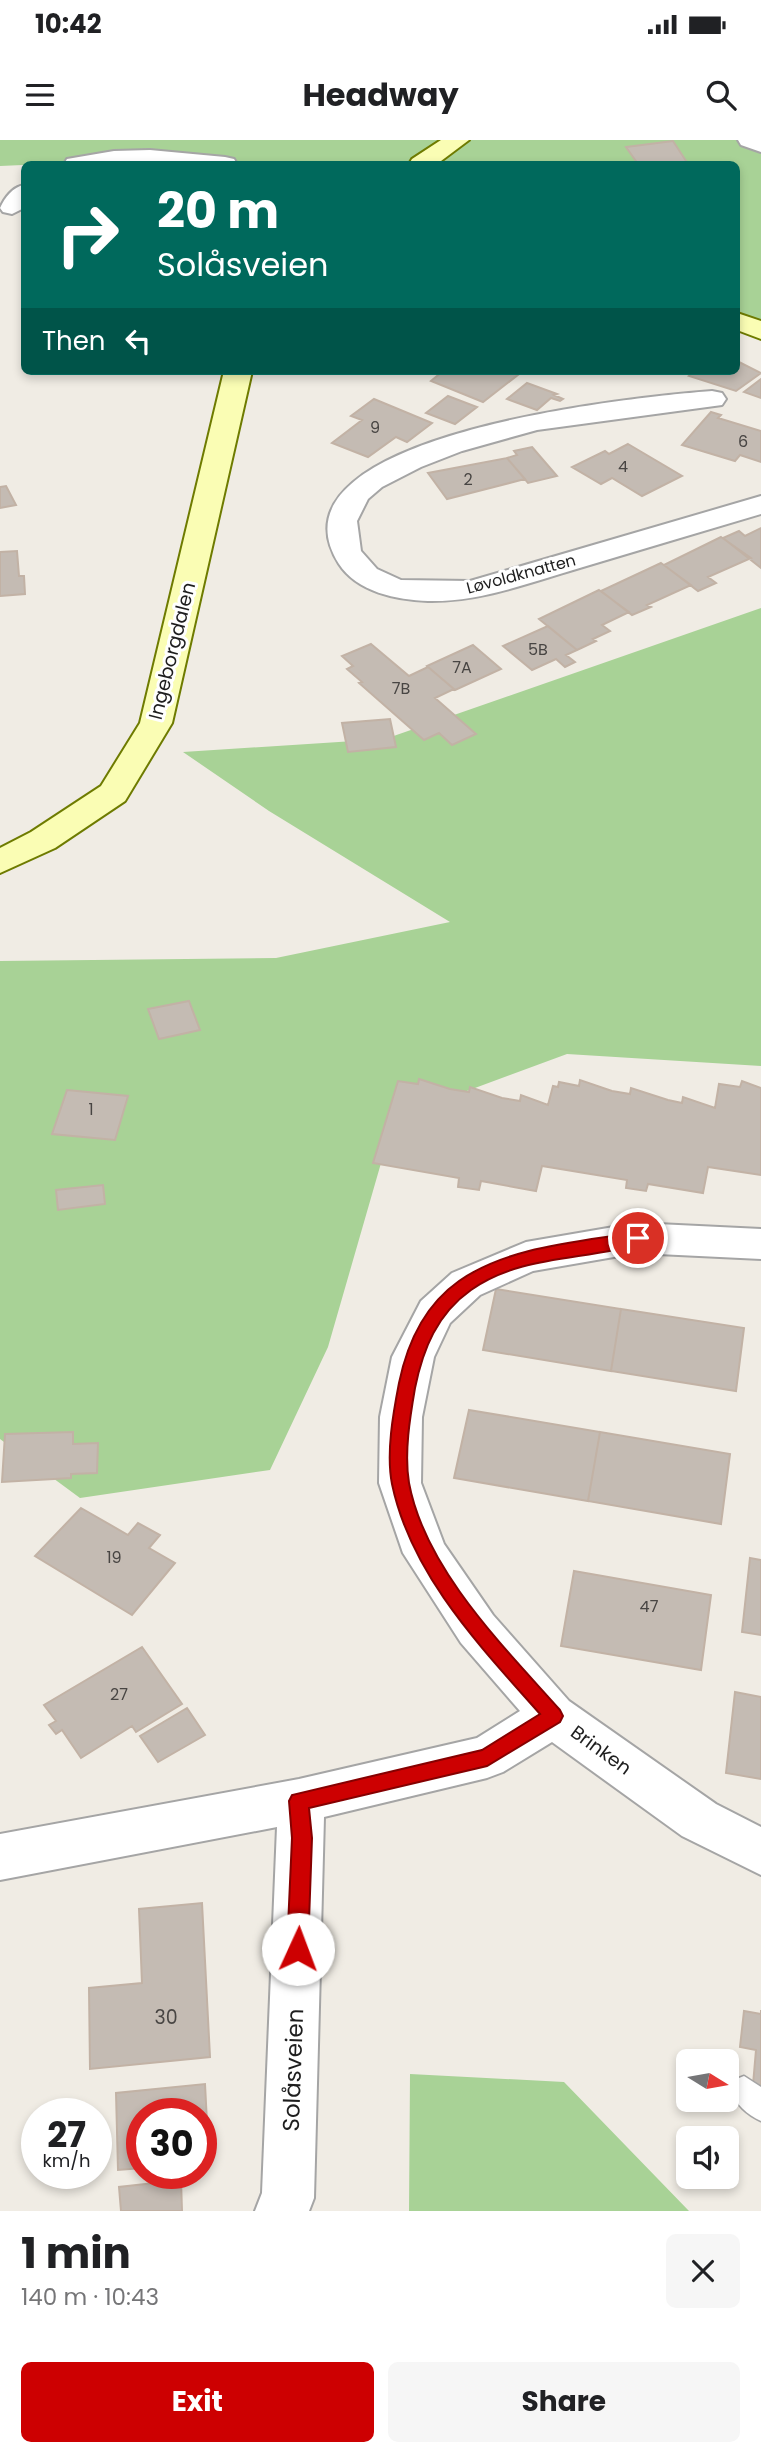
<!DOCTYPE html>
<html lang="en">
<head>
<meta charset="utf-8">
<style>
	:root { --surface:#fff; --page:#f6f6f6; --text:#202124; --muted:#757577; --accent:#cd0001 }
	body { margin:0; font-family:Poppins,sans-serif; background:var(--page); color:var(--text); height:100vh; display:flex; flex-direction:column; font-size:26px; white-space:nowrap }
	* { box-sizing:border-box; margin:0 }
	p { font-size:23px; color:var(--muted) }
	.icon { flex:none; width:38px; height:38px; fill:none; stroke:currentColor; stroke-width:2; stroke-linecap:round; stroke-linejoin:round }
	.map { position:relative; height:2071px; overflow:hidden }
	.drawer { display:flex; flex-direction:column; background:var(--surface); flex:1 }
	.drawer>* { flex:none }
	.guide { position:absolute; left:21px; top:21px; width:719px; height:214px; border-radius:10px; box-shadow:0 4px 10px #0003; background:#00695c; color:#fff; overflow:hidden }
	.needle { width:46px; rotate:101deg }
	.buttons { position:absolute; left:676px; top:1909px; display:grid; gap:14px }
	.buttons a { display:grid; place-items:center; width:63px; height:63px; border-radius:10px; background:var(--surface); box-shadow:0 4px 10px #0003; font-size:35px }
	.speed { position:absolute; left:21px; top:1958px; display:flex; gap:14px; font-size:35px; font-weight:700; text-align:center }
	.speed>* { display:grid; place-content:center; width:91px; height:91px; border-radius:50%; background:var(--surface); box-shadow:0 4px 10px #0003; line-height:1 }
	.speed small { font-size:18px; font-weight:400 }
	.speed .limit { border:10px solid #d22; background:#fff; color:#111 }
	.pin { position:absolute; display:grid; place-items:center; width:60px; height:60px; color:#fff; margin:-30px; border:4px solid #fff; border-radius:50%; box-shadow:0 2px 7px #0007 }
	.me { position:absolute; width:77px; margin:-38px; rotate:2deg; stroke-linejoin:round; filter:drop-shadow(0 0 5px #0008) }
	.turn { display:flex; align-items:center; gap:24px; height:147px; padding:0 21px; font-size:32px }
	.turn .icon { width:91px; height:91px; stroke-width:2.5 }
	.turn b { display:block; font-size:49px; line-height:60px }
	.then { display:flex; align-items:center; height:66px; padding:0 21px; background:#0003; gap:14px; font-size:26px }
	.round { display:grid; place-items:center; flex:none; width:74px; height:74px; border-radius:10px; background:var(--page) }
	.summary { display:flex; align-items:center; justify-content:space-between; height:119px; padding:0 21px }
	h1 { font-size:42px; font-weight:700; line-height:52px }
	.primary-button { display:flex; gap:14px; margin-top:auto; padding:14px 21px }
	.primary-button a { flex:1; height:80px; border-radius:10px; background:var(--accent); color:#fff; font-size:28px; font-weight:700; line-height:80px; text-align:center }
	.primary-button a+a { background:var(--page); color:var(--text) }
	.status { display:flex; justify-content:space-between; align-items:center; height:49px; padding:0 35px; background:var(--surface); direction:ltr }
	.status svg { height:19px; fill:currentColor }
	header { display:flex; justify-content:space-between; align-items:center; height:91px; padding:0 21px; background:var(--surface); font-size:32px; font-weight:700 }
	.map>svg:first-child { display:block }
</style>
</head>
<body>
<div class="status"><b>10:42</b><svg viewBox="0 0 49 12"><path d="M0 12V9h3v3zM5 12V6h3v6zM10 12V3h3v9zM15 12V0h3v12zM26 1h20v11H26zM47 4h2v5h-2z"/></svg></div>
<header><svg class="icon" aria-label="menu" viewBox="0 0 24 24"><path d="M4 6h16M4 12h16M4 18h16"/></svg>Headway<svg class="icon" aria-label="search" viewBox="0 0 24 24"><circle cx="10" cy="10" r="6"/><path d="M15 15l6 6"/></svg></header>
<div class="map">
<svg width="761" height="2071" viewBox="0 0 761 2071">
	<rect width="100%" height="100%" fill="#f0ece4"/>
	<!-- forest -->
	<path fill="#a8d296" d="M0,0H761V188L737,178V24H159L114,21L0,26Z
		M761,468V926L567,914L394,978L328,1207L270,1330L80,1358L0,1299V821L276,818L450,782L269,671L183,612L385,599Z
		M410,1934L564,1942L689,2071H409Z"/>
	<!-- building -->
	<path fill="#c4bbb3" stroke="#c2b2a5" stroke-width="2" d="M673,1L688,24H638L626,7Z
		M737,221L761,233L736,251L689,236L693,233L687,231H737Z
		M443,231H523L483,262L431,241Z
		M761,239V258L744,252Z
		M527,243L557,254L554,255L563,259L560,261L551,258L537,270L507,259Z
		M448,256L477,267L455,284L426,273Z
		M374,259L432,283L407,302L396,297L368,317L332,303L362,280L351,276Z
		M711,272L721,275L718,278L761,291V322L740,315L735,321L682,305Z
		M628,304L682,336L642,356L612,338L601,344L572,327L605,311L609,314Z
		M532,307L557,336L528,343L507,318L517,315L514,311Z
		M507,318L525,339L447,359L428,333Z
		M6,346L16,365L0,368V347Z
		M761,388V428L723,398L739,391L745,396Z
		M721,397L751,418L708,437L716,443L698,451L664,425Z
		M17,411L19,436H24L25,454L0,456V412Z
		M661,423L691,445L647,465L651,467L632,475L601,451Z
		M599,450L629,472L602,485L610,491L593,499L596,501L577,510L539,479Z
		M548,486L577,510L566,515L575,522L565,527L556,519L532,530L503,506Z
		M371,504L409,536L428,527L454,549L435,558L476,594L452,605L439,593L424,600L359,543L362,542L347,529L353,526L342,516Z
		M473,505L501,529L455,550L427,526Z
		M390,579L396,607L348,612L342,583Z
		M189,861L200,890L159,899L148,869Z
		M419,939L450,949L469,952L470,947L502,958L520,961L521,955L548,965L553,946L558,947L559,942L579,946L580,940L612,951L630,954L631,948L668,960L682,963L683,957L715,968L719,944L740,947L742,941L761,948V1035L708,1027L703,1053L648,1044L646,1051L626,1048L627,1040L542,1026L536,1051L481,1041L479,1050L458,1047L459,1038L373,1023L398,941L418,944Z
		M67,950L128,956L115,1000L52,994Z
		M103,1045L105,1064L58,1070L56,1050Z
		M496,1149L621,1169L611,1231L483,1210Z
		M621,1169L744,1188L736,1251L611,1231Z
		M469,1270L600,1292L588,1361L454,1338Z
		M73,1292V1304L98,1303L97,1333L71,1334V1338L2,1342L5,1294Z
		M600,1292L730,1314L721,1384L588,1361Z
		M81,1368L128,1395L138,1383L160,1395L149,1408L175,1423L132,1475L35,1416Z
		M750,1418L761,1420V1495L742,1492Z
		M574,1431L711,1455L701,1530L561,1506Z
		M142,1507L182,1564L136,1592L132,1586L81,1618L62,1590L56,1594L49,1585L56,1581L44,1565Z
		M735,1552L761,1557V1639L726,1633Z
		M187,1568L205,1595L158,1622L140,1596Z
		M202,1763L210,1917L90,1929L89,1848L142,1843L139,1769Z
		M761,1870V1946L753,1945L756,1910L740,1907L744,1871L761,1874Z
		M205,1944L209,2021L201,2022V1974H142V2028L118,2030L116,1953Z
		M181,2040L182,2071H121L119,2047Z"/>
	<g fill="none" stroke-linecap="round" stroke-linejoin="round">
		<defs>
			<path id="lane" d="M744,1936L761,1947V1981C747,1975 736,1964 730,1950L734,1940Z"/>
			<path id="street" d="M738,0H761V12L741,5Z
				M150,10L225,17L234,19L237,24H64L67,19L114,11Z
				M24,45V68L12,74L3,72L0,68C5,57 13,47 24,45Z
				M712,251L722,253L726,259L722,265L537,290L462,311L421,327L382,347L368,359L357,381L361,411L377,429L401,440L470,441L761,356V374C698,393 635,411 573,430C525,444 479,462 428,461C397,460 357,452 339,424C256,293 645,256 712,251Z
				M637,1083L761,1089V1119L637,1113L533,1131L480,1155L450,1183L434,1217L422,1277L421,1343L444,1404L493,1475L569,1561L716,1664L761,1687V1735L682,1696L552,1602L503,1632L487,1638L324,1677L314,2058L309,2071H255L262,2053L277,1687L0,1740V1694L299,1639L477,1598L520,1571L461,1503L403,1413L379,1343L380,1277L392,1217L421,1161L452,1133L526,1102Z"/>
			<path id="secondary" d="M441,0H469L437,24H409L412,19Z
				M737,173L761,181V199L737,190Z
				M224,231H252L172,583L125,661L55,708L0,733V708L31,692L101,646L140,583Z"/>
		</defs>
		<!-- lane casing -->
		<use href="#lane" stroke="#a5a5a5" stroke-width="3"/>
		<!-- street casing -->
		<use href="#street" stroke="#a5a5a5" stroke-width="4"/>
		<!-- secondary casing -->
		<use href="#secondary" stroke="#6e7b00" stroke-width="4"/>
		<!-- lane -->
		<use href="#lane" fill="#fff" fill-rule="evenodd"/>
		<!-- street -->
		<use href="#street" fill="#fff" fill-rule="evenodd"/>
		<!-- secondary -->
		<use href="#secondary" fill="#fafdb4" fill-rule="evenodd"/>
	</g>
	<!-- route -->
	<path fill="#cd0001" stroke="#850001" stroke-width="2" d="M638,1092L643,1094V1103C586,1121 522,1114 471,1150C437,1174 423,1209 415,1248C410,1277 404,1313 409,1343C425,1429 504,1507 560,1570L563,1576L560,1582L487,1626L309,1668L312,1698L308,1809L305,1816L298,1819L290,1816L287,1809L292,1698L289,1661L292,1655L482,1610L540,1574C480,1506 411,1435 392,1344C386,1313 393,1274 399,1243C407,1204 425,1165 459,1141C509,1106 580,1102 638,1092Z"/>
	<g text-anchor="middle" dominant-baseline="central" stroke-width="6" stroke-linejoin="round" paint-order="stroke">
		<!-- number labels -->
		<g font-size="16" fill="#484543">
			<text x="375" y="287">9</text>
			<text x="743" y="301">6</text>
			<text x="623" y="326">4</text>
			<text x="468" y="339">2</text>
			<text x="538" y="509">5B</text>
			<text x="462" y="527">7A</text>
			<text x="401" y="548">7B</text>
			<text x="91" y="969">1</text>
			<text x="114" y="1417">19</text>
			<text x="649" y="1466">47</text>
			<text x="119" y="1554">27</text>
		</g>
		<!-- far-street labels -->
		<g font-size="16" fill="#1e1e1e" stroke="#fff">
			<text transform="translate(521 434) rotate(-15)">Løvoldknatten</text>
		</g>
		<!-- street labels -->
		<g font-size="19" fill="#1e1e1e" stroke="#fff">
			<text transform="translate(172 511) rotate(-76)">Ingeborgdalen</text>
			<text transform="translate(601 1610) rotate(36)">Brinken</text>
		</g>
		<!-- near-number labels -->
		<g font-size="19" fill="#484543">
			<text x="166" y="1877">30</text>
		</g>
		<!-- near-street labels -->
		<g font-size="23" fill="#1e1e1e" stroke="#fff">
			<text transform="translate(293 1930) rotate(-88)">Solåsveien</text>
		</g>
	</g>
</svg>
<div class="buttons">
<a><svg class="needle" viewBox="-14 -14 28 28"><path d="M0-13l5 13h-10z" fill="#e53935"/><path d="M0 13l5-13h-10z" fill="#757577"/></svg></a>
<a><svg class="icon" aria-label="sound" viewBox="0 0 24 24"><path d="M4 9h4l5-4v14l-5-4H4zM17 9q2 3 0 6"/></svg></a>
</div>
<div class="speed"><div>27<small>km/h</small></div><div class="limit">30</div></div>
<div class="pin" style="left:638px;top:1098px;background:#d93025"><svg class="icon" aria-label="arrive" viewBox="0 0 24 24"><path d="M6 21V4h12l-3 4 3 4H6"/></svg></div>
<svg class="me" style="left:298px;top:1809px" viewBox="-20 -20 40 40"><circle r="19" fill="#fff"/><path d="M0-13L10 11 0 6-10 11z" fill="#cd0001"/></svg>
<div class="guide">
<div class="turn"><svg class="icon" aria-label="right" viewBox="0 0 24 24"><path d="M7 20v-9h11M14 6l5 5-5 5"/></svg><div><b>20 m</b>Solåsveien</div></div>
<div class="then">Then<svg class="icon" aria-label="left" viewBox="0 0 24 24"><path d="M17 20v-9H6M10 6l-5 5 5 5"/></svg></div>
</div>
</div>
<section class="drawer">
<div class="summary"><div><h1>1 min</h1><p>140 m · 10:43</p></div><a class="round"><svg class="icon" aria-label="close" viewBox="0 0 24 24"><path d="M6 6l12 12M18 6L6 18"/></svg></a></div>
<div class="primary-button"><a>Exit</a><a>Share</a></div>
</section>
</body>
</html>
